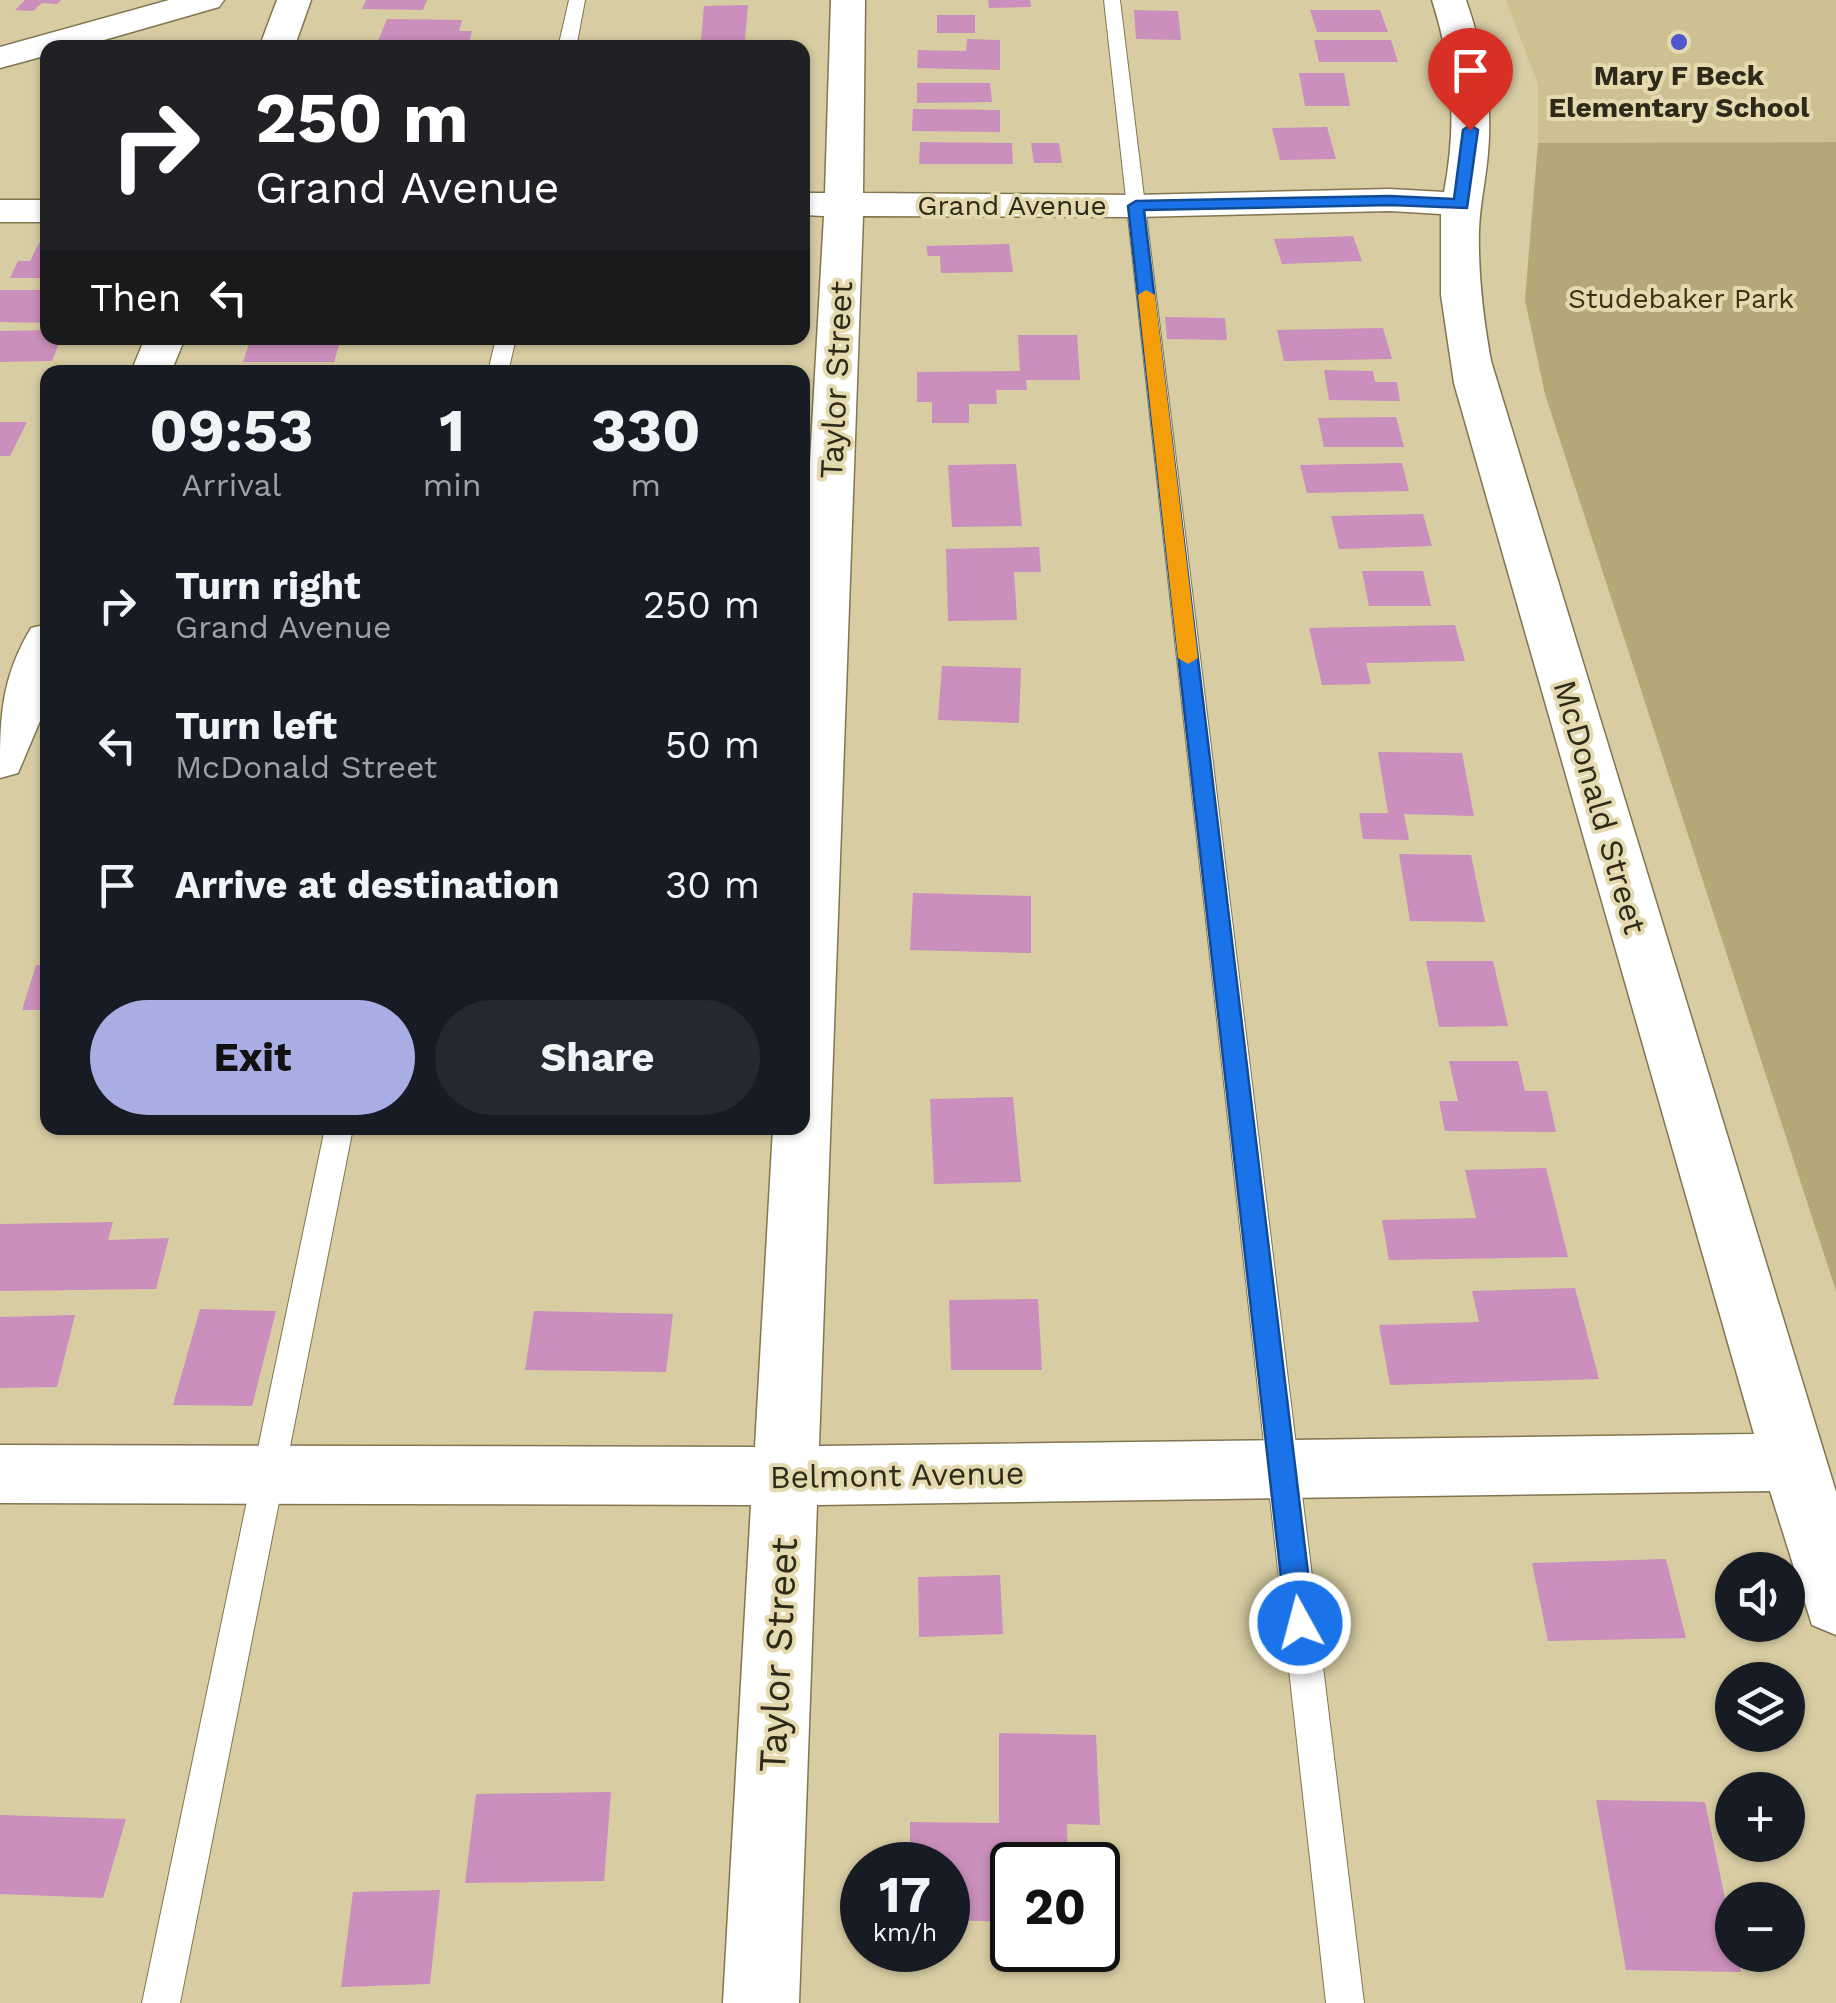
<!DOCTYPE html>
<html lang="en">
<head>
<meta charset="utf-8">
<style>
	:root { --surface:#171b24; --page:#242831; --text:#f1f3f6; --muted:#9ea1a6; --accent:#a8ade4 }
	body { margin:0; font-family:"Work Sans",sans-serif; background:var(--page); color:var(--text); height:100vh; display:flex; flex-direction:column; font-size:38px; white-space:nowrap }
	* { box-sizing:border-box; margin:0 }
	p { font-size:32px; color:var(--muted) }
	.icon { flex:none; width:55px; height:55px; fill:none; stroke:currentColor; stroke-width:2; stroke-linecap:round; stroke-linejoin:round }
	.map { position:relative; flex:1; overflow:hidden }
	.details { position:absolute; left:40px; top:365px; width:770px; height:770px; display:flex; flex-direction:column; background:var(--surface); border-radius:20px; box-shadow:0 2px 8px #0004 }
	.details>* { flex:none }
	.banner { position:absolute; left:40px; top:40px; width:770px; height:305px; border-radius:20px; box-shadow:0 2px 8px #0004; background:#202124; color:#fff; overflow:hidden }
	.fabs { position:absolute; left:1715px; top:1552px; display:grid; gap:20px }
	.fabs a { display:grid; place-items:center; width:90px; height:90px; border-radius:50%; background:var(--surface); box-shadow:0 2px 8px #0004; font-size:50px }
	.speed { position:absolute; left:840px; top:1842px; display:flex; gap:20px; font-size:50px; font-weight:700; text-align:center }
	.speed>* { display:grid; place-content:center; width:130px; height:130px; border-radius:50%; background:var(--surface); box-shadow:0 2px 8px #0004; line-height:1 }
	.speed small { font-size:25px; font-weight:400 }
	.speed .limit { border:5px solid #111; border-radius:15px; background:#fff; color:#111 }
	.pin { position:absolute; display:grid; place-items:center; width:85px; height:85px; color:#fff; margin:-102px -42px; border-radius:50% 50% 50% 0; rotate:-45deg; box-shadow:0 0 10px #0007 }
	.pin .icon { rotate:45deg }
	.me { position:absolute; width:110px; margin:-55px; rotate:353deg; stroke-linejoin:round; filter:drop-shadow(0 0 8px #0008) }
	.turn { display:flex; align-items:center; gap:35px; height:210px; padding:0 50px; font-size:45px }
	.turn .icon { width:130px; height:130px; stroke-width:2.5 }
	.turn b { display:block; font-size:70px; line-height:85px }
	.then { display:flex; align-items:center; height:95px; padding:0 50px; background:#0003; gap:20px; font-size:38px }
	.eta { display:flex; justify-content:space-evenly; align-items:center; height:170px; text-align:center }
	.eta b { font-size:60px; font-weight:700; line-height:70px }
	.primary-button { display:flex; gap:20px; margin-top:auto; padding:20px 50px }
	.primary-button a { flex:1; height:115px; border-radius:60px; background:var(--accent); color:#111; font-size:40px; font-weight:700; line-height:115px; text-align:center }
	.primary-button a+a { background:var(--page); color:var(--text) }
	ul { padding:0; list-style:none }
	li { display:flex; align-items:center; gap:30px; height:140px; padding:0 50px }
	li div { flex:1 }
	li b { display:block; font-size:38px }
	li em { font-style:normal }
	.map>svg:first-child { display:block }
</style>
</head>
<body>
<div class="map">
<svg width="1836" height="2003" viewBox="0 0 1836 2003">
	<rect width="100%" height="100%" fill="#d7cca2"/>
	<!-- built -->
	<path fill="#cec191" d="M1506,0H1836V142L1538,143V84Z"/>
	<!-- green -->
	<path fill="#b5a878" d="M1836,142V1291L1545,394L1525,300L1538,143Z"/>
	<!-- building -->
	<path fill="#ca8fbc" d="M25,0H61L57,4L42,3L33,11L15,10Z
		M366,0H427L423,10L362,9Z
		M988,0H1030L1031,7L989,8Z
		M748,5L745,40H701L704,6Z
		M1134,10L1178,11L1181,40L1136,39Z
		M1310,10H1380L1388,32H1317Z
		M937,15H975V33H937Z
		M387,19L462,20L459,31H472L469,42L378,41Z
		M967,39L1000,40V70L917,68L918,50L966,51Z
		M1314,40H1391L1398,62H1319Z
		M1299,73H1344L1350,106H1305Z
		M917,83H990L992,102L917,103Z
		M913,109L1000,110V132L912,131Z
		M1327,127L1336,159L1280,160L1272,128Z
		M920,142L1012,143L1013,164H919Z
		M1031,143H1059L1062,163H1034Z
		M1353,236L1362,261L1282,264L1274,239Z
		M39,243H48V278H10L18,261H30Z
		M1009,244L1013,272L941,273L940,256H928L926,246Z
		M0,290H48V323L0,322Z
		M1165,317L1225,318L1227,340L1167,339Z
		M1383,328L1392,359L1284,361L1277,330Z
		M48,330V338H61L52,361L0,362V331Z
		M1018,335H1077L1080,380H1026L1027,390H996L997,404H969V423H932V402H917V372L1020,371Z
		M251,338H341L334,362H243Z
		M1324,370L1373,371L1375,382H1397L1400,401L1329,400Z
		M1396,417L1404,447H1324L1318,418Z
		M0,422H27L10,456H0Z
		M1402,463L1409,491L1307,493L1300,465Z
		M1016,464L1022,526L952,527L948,465Z
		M1423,514L1432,546L1339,549L1331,516Z
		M1039,547L1041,572H1014L1017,620L948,621L946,549Z
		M1362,571H1423L1431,606H1369Z
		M1455,625L1465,661L1366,663L1371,684L1322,685L1309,628Z
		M942,666L1021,668L1019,723L938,720Z
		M1378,752L1462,753L1474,816L1404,814L1409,840L1363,839L1359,813H1388Z
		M1399,854L1471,855L1485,922L1410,921Z
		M913,893L1031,896V953L910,950Z
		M1426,961H1493L1508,1026L1439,1027Z
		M36,965H48V1010H22Z
		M1449,1061H1518L1525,1091H1547L1556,1132L1445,1131L1439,1101H1458Z
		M1013,1097L1021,1182L934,1184L930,1099Z
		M553,1128H633V1134L552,1135Z
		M1546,1168L1568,1257L1389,1260L1382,1220L1476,1218L1465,1170Z
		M113,1222L108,1240L169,1238L156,1289L0,1291V1224Z
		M1575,1288L1599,1379L1390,1385L1379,1325L1479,1322L1472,1291Z
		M1038,1299L1042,1370H951L949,1300Z
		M200,1309L276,1311L252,1406L173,1405Z
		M534,1311L673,1314L666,1372L525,1370Z
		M75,1315L57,1387L0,1388V1317Z
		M1666,1559L1686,1638L1548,1641L1532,1563Z
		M1000,1575L1003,1634L919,1637L918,1577Z
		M999,1733L1096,1735L1100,1825L1067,1824L1068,1865H1012V1922L948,1920V1865H910V1822L999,1823Z
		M611,1792L604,1881L465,1883L476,1794Z
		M1596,1800L1705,1802L1732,1932V1955H1737L1741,1972L1626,1970Z
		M0,1815L126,1819L103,1898L0,1894Z
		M440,1890L430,1984L341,1987L353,1892Z"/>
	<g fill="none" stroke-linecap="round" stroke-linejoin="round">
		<defs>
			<path id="service" d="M569,0H585L576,48H558Z
				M1104,0H1120L1364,2003H1326Z
				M496,338H516L508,372H488Z
				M325,1128H353L180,2003H142Z"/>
			<path id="minor" d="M169,0H224L219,7L76,48H48V55L0,68V47Z
				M831,0H865L863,193L1136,195L1390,189L1444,192C1457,125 1453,65 1432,0H1466C1483,49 1493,100 1488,153C1486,179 1480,203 1479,230C1478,274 1483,317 1491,361L1836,1492V1635L1812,1625L1770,1491L817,1505L799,2003H723L751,1505L0,1503V1445L755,1447L773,1128H802V602L824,216L802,215V193H825ZM1390,211L1441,214V295L1454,383L1754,1434L819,1446L863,216L1136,217Z
				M0,200H48V222H0Z"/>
			<path id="tertiary" d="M277,0H311L294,48H259Z
				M145,338H185L171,372H131Z
				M48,624V702L18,773L0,778C0,720 0,680 31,628Z"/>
		</defs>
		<!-- service casing -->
		<use href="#service" stroke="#81764f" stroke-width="2"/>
		<!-- minor casing -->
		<use href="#minor" stroke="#81764f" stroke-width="3"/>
		<!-- tertiary casing -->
		<use href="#tertiary" stroke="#81764f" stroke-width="3"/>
		<!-- service -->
		<use href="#service" fill="#fff" fill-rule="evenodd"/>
		<!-- minor -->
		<use href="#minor" fill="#fff" fill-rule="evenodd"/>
		<!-- tertiary -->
		<use href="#tertiary" fill="#fff" fill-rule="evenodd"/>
	</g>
	<!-- route -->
	<path fill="#1a73e8" stroke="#114b97" stroke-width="2.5" d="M1470,125L1478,130L1467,208L1390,205L1144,210L1314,1623L1310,1632L1300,1636L1290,1632L1286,1623L1128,206L1136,201L1390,196L1454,199L1463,130Z"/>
	<!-- slow -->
	<path fill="#f59e0b" d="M1146,290L1155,295L1198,658L1188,664L1178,658L1138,295Z"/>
	<!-- markers -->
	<circle fill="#4f57cd" stroke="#e4d9af" stroke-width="4" cx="1679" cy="42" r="10"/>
	<g text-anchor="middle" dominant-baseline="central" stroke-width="8" stroke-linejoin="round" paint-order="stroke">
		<!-- far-poi labels -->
		<g font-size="28" font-weight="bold" fill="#2e2919" stroke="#e4d9af">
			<text x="1679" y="75">Mary F Beck<tspan x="1679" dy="32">Elementary School</tspan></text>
		</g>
		<!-- far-street labels -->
		<g font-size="28" fill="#2e2919" stroke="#e4d9af">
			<text x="1012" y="205">Grand Avenue</text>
		</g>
		<!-- far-park labels -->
		<g font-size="28" fill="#3b3314" stroke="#e4d9af">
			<text x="1681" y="298">Studebaker Park</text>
		</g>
		<!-- street labels -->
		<g font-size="32" fill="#2e2919" stroke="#e4d9af">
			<text transform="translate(836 380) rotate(-87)">Taylor Street</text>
			<text transform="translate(1600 807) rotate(74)">McDonald Street</text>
			<text transform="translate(897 1475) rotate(-1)">Belmont Avenue</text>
		</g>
		<!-- near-street labels -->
		<g font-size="38" fill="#2e2919" stroke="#e4d9af">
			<text transform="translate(778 1655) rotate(-87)">Taylor Street</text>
		</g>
	</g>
</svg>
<div class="fabs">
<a><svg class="icon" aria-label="sound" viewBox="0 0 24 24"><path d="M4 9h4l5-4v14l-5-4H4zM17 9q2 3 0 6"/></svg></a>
<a><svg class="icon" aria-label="layers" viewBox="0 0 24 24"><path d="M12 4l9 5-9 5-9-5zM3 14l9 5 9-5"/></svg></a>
<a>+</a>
<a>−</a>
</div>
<div class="speed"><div>17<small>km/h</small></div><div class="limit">20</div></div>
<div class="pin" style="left:1470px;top:130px;background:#d93025"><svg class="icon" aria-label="arrive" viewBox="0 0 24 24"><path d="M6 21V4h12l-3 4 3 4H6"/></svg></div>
<svg class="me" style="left:1300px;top:1623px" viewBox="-20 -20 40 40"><circle r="17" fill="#1a73e8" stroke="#fff" stroke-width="3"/><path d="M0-11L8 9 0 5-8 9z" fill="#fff"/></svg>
<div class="banner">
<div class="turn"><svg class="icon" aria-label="right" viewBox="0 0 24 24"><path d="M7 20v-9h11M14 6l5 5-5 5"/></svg><div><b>250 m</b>Grand Avenue</div></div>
<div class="then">Then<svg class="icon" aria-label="left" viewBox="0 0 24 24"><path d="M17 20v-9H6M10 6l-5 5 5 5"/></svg></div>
</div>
<section class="details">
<div class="eta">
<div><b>09:53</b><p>Arrival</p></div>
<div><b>1</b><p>min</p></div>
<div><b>330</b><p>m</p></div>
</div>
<ul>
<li><svg class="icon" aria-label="right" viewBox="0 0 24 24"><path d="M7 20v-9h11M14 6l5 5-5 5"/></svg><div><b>Turn right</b><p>Grand Avenue</p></div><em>250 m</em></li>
<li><svg class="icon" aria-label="left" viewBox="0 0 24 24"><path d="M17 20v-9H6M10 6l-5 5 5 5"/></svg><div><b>Turn left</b><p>McDonald Street</p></div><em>50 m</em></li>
<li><svg class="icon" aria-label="arrive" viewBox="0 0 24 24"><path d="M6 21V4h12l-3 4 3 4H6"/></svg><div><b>Arrive at destination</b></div><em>30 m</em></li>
</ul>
<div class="primary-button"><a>Exit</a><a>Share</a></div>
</section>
</div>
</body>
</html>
